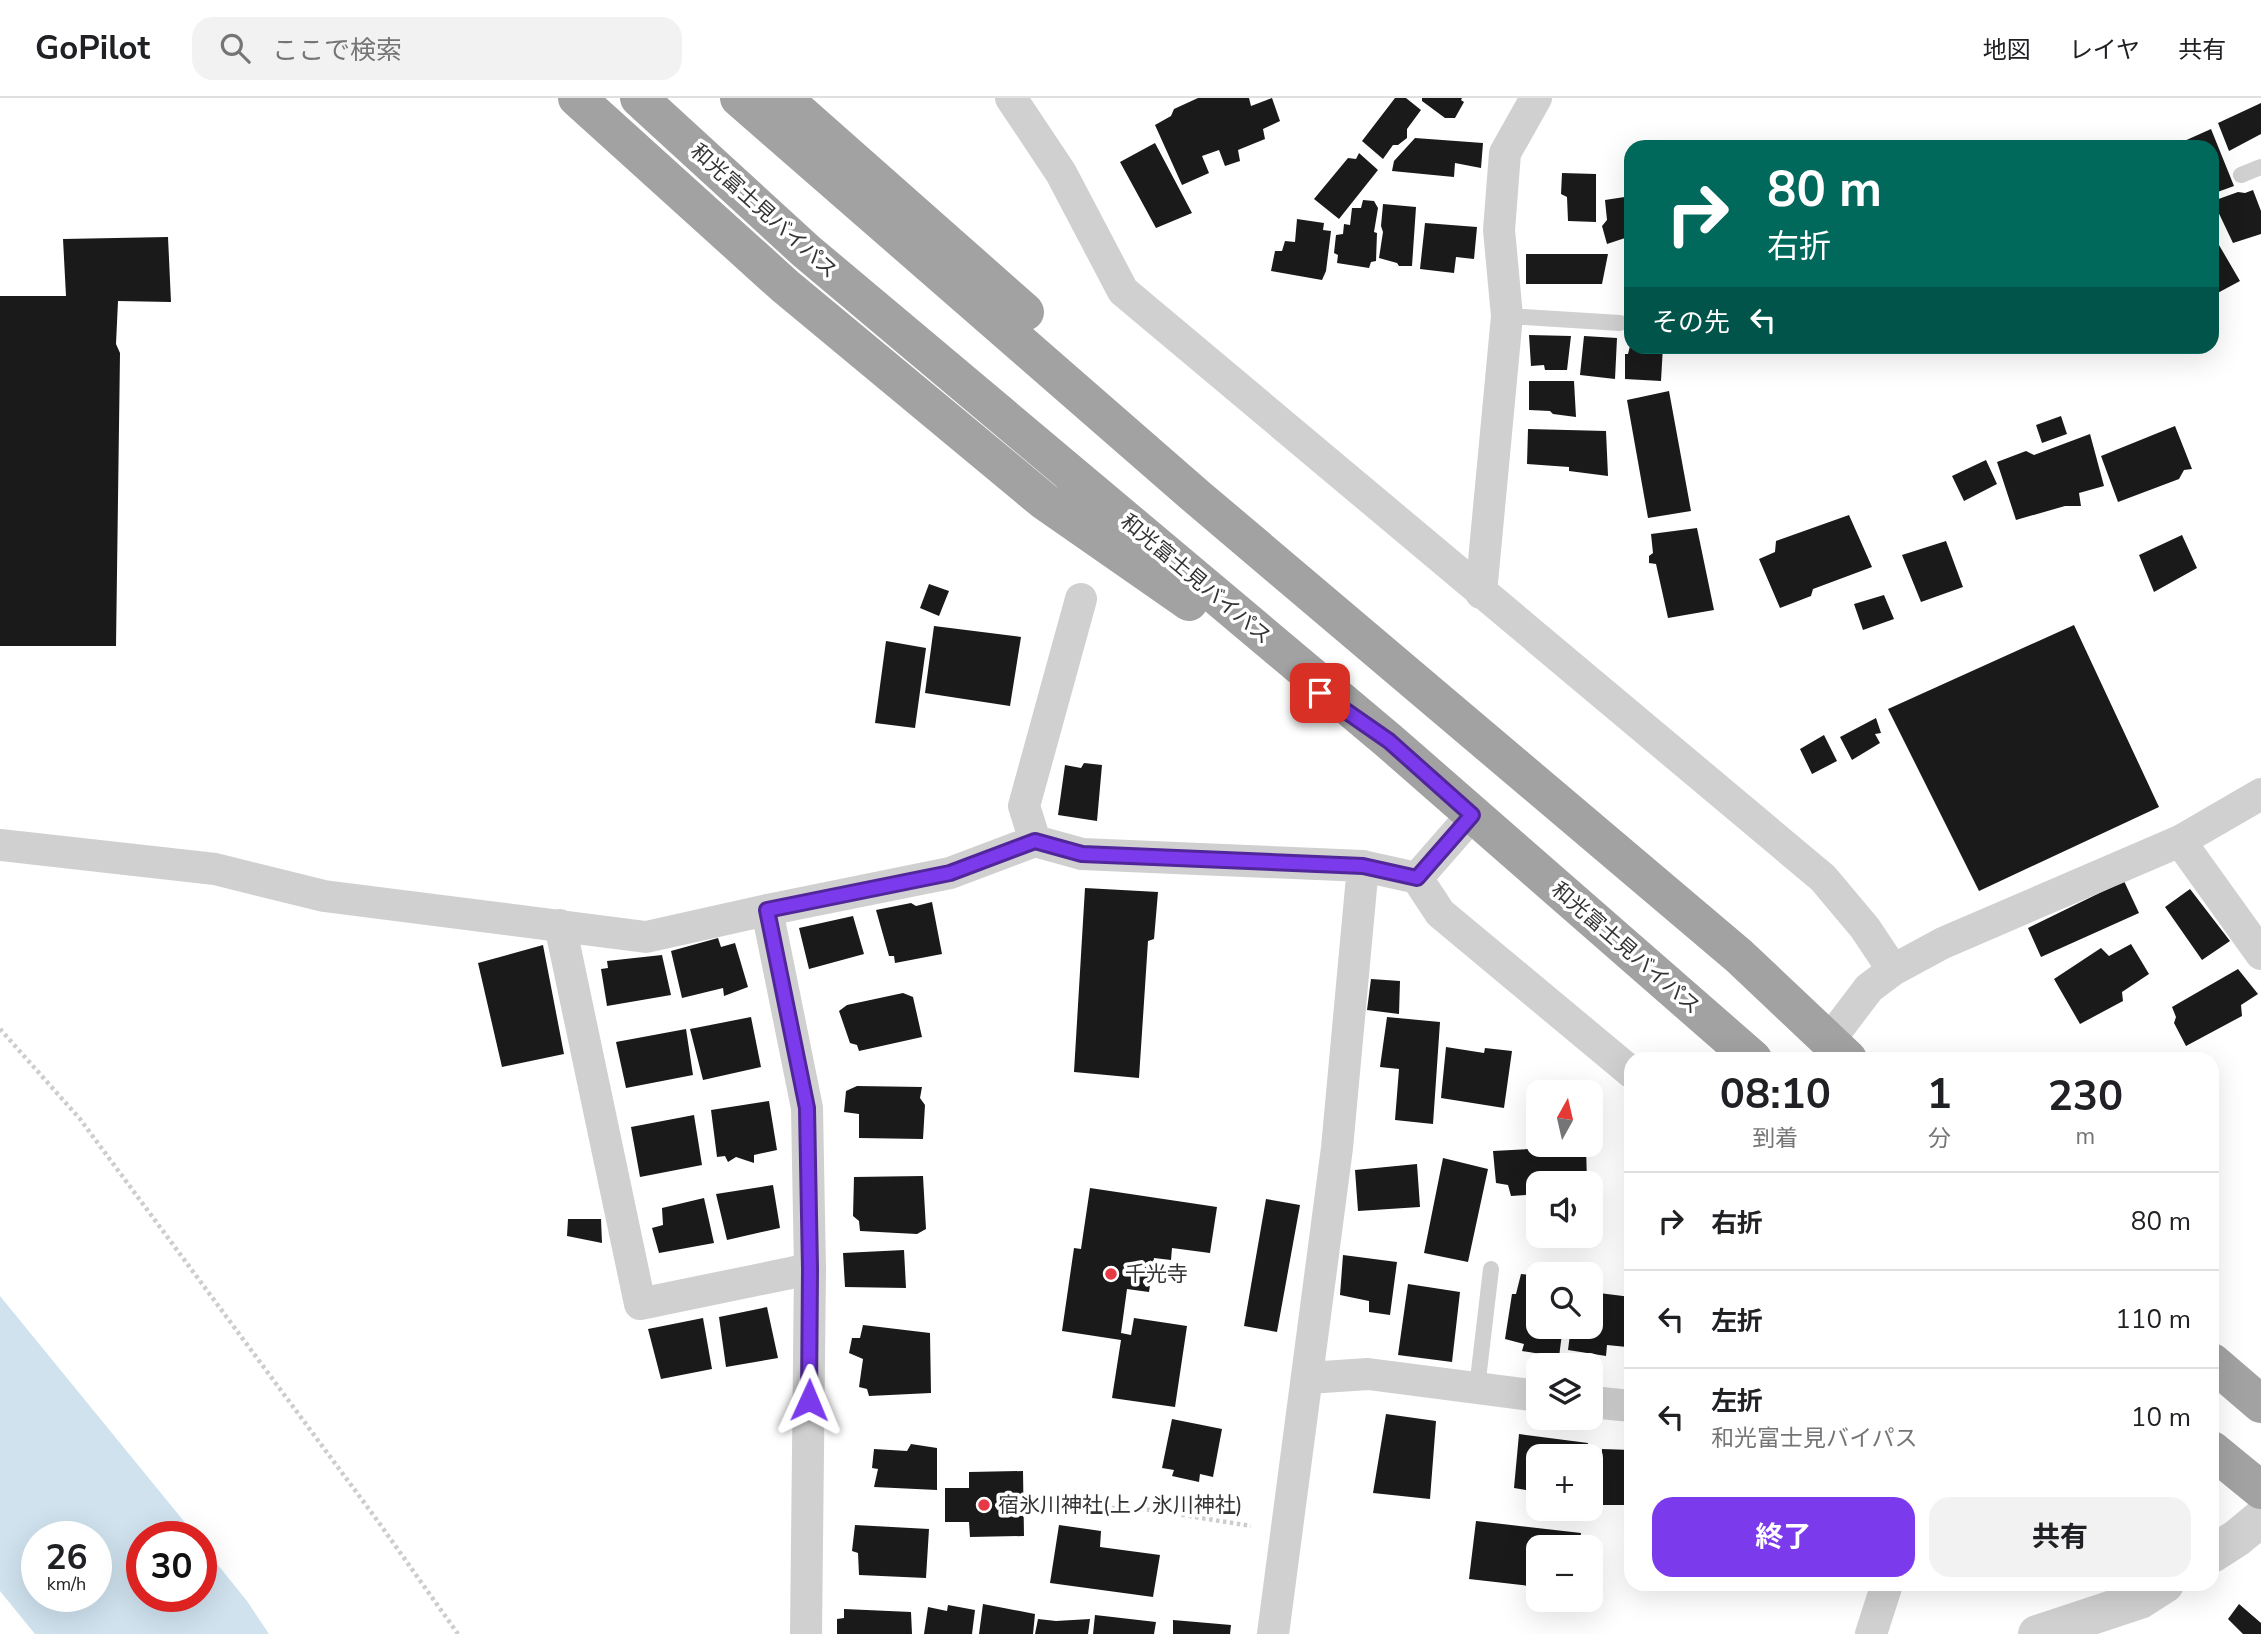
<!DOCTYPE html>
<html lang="ja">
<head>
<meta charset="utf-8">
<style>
	:root { --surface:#fff; --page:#f2f2f2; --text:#202124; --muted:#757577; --line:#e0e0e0; --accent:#7c3aed }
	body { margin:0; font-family:"Nunito Sans","Noto Sans JP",sans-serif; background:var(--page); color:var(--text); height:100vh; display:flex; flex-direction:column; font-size:26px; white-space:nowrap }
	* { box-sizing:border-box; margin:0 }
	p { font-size:23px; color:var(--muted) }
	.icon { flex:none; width:38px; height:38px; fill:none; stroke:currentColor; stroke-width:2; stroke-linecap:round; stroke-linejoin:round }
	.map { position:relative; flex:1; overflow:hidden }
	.sheet { position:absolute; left:1624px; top:954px; width:595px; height:539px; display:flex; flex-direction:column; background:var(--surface); border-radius:21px; box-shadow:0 7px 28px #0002 }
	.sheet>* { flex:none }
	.hud { position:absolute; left:1624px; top:42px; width:595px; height:214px; border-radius:21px; box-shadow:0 7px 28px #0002; background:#00695c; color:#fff; overflow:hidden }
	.needle { width:46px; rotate:8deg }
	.controls { position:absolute; left:1526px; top:982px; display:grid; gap:14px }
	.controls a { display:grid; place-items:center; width:77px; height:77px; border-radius:14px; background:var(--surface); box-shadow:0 7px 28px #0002; font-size:35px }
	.speed { position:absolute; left:21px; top:1423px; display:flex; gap:14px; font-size:35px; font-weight:700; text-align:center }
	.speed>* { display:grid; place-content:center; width:91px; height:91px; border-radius:50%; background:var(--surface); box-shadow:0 7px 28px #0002; line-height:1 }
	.speed small { font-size:18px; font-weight:400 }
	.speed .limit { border:10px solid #d22; background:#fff; color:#111 }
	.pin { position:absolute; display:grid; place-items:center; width:60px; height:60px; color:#fff; margin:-30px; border-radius:14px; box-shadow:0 4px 10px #0006 }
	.me { position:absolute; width:77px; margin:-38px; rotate:1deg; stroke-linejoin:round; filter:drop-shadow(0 0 5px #0008) }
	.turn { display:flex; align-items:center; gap:24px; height:147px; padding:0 28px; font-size:32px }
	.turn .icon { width:91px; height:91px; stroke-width:2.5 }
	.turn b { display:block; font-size:49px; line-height:60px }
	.then { display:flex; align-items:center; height:66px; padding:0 28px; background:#0003; gap:14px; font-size:26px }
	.eta { display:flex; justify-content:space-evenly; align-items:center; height:119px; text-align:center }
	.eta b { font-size:42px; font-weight:700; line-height:49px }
	.button { display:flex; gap:14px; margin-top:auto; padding:14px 28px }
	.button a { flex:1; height:80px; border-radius:21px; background:var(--accent); color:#fff; font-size:28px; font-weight:700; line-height:80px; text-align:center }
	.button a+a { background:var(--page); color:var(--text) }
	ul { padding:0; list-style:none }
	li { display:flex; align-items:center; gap:21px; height:98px; padding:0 28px; border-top:2px solid var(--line) }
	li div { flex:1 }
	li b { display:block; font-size:26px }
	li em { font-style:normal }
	header { display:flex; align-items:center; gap:42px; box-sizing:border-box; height:98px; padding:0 35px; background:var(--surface); border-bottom:2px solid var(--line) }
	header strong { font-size:33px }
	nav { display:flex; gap:38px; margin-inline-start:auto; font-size:24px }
	.search { width:490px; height:63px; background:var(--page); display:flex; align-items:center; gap:18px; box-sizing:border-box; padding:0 24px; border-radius:21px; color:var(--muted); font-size:26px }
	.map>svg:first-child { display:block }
</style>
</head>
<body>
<header>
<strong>GoPilot</strong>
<div class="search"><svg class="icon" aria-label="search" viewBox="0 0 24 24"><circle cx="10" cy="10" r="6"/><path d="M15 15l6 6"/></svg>ここで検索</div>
<nav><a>地図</a><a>レイヤ</a><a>共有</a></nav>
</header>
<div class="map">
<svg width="2261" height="1536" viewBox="0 0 2261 1536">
	<rect width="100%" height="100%" fill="#fff"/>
	<!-- water -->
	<path fill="#cfe2ee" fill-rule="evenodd" d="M0,1198L196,1438H142V1498H201V1446L247,1503L269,1536H35L0,1493ZM96,1438V1498H37V1438Z"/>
	<!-- building -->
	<path fill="#1a1a1a" d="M1198,0H1249L1251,8L1272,0L1280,23L1263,31L1265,41L1238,52L1240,63L1225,68L1219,52L1202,58L1209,75L1182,87L1155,27L1171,18L1174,11Z
		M1395,0H1406L1421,12L1407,31V40L1398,47H1393L1383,61L1362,43Z
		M1422,0H1462L1461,2L1464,4L1455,20H1445L1422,3Z
		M2261,5V36L2229,53L2218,25Z
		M2211,31L2234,88L2212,96V49H2184L2182,44Z
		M1415,40L1483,45L1481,70L1455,65L1454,79L1392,73L1394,63Z
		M1155,45L1192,115L1156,130L1120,64Z
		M1359,55L1378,72L1339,121L1314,101L1348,60L1356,61Z
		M1562,75L1596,76V124L1568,123L1567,99L1561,96Z
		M2253,92L2261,113V136L2233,145L2213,103L2238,94L2245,95Z
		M1631,98V138L1607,146L1602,128L1607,122L1605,102Z
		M1363,102L1374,103L1378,110L1374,134L1377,135L1376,163L1371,164L1369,170L1337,165L1338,157L1334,155L1336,137L1343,136L1344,126L1350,127L1352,110H1361Z
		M1383,106L1416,109L1412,168H1399L1397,165L1379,160L1383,134L1381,128Z
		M1297,121L1324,125L1323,132L1331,133L1326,173L1322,182L1271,173L1275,153H1282L1285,143L1295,144Z
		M1425,125L1477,129L1474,161L1456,159L1454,175L1420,171Z
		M2212,135L2240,183L2212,198Z
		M168,139L171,204L118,203L116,246L120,255L116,548H0V198H66L63,141Z
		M1526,156H1608L1602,186H1526Z
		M1529,237L1571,238L1567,272H1545L1544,267L1531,268Z
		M1584,238L1617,240L1615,281L1580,277Z
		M1630,248H1663L1661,283L1625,281V256H1628Z
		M1529,283H1574L1576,319L1553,316L1550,313L1529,312Z
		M1669,293L1691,413L1648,420L1627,302Z
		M2061,318L2067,336L2042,345L2036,327Z
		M2175,328L2192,371L2184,372L2179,381L2118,404L2101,358Z
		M1528,331L1606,333L1608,378L1569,373V369L1527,366Z
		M2090,336L2104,388L2079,395L2081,408H2065L2016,422L1997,364L2026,353L2034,357Z
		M1986,362L1997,386L1964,403L1952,378Z
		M1849,417L1872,469L1813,491L1811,498L1780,510L1759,461L1775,454L1776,443Z
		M1697,430L1714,512L1668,520L1656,466L1649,465V458L1653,455L1651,436Z
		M2182,437L2197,470L2154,494L2139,457Z
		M1946,443L1963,489L1921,504L1902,457Z
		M929,486L949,493L939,518L920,510Z
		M1884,497L1894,521L1863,532L1854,506Z
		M2074,527L2159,709L1979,793L1888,611Z
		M934,528L1021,539L1010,608L925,595Z
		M886,543L926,550L915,630L875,625Z
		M1876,620L1881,635L1875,636L1880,645L1852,662L1840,639Z
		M1824,637L1837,663L1812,676L1800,651Z
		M1084,665L1102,667L1097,723L1058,717L1065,667L1081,670Z
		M2124,783L2139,815L2041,859L2028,830Z
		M1085,790L1158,794L1154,841L1148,843L1139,980L1074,974Z
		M2190,791L2230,843L2202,862L2165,809Z
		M932,804L942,856L895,865L894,858H889L876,812L911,805L916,808Z
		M853,818L864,856L809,871L799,830Z
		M718,840L721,849L735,845L748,889L724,898L723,890L682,900L671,853Z
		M2131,846L2149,876L2122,894L2123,903L2080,926L2054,881L2101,850L2109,858Z
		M543,847L564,956L502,969L478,865Z
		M662,857L671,897L607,908L601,871L608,870L607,863Z
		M2238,871L2258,896L2241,907L2242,918L2186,948L2174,925L2176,919L2172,909Z
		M1371,881L1400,883L1399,916L1367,912Z
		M903,895L913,899L922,939L859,953L857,947L850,945L839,913L847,907Z
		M751,919L761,969L703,982L690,931Z
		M1387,919L1440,924L1433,1026L1395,1022L1399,971L1380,969Z
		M686,931L693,977L626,990L616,944Z
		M1446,949L1484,955L1485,950L1512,953L1504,1010L1441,1000Z
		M857,988L922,989L920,1000L925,1007L923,1041L859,1040V1016L844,1014L846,993Z
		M769,1003L777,1052L754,1057V1065L736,1059L728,1064L725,1058L717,1059L711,1012Z
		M694,1017L702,1067L640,1079L631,1029Z
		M1586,1048L1587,1085H1538V1096L1511,1098L1508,1087L1496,1085L1493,1053Z
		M1443,1060L1488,1071L1468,1164L1424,1155Z
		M1417,1066L1420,1109L1358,1113L1355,1072Z
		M923,1078L926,1131L917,1136L860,1133L859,1123L853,1118L854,1079Z
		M773,1087L780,1130L727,1142L716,1096Z
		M1090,1090L1217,1109L1210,1155L1172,1150L1171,1162L1154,1160L1149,1194L1127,1191L1121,1235L1131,1237L1134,1220L1187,1228L1175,1309L1112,1300L1121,1242L1062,1233L1074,1150L1081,1151Z
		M704,1100L714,1145L659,1155L652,1130L663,1127L662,1110Z
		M1266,1101L1300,1107L1277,1234L1244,1228Z
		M568,1121H601L602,1145L567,1138Z
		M904,1152L906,1190L845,1189L843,1155Z
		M1343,1157L1397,1164L1390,1217L1369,1214V1203L1340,1197Z
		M1521,1176L1538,1178V1228H1563L1559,1259L1522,1253L1524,1246L1505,1241L1512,1196H1516Z
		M1408,1186L1460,1194L1452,1264L1398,1257Z
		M1591,1194L1631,1199L1627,1249L1607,1247L1606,1258L1568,1252L1571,1228H1591Z
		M767,1209L778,1260L726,1269L719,1219Z
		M703,1220L712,1271L661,1281L648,1231Z
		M863,1227L930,1235L931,1295L869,1298L867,1291L859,1289L863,1261L849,1255L852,1240H860Z
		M1386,1316L1436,1323L1430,1401L1373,1395Z
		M1172,1321L1222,1331L1213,1379L1200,1376L1199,1384L1172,1378L1174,1372L1162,1370Z
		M1519,1336L1588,1345L1585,1358H1538V1394L1514,1390Z
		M911,1346L937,1350V1392L874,1389L878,1371L872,1370L874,1351L907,1353Z
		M1602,1351L1631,1352V1407H1601Z
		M1023,1373L1024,1438L970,1439L969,1424H945V1390H969V1374Z
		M1476,1423L1581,1435L1579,1449H1538V1489L1469,1481Z
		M855,1427L929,1431L926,1480L859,1477L858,1455L852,1453Z
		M1059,1427L1101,1433L1100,1449L1160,1457L1153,1499L1050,1485Z
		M983,1506L1035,1516L1033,1536H979Z
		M2239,1506L2261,1525V1536H2243L2228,1521Z
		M948,1507L975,1512L972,1536H924L928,1509L947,1513Z
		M844,1511L911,1514L912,1536H837V1521L844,1520Z
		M1095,1517L1156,1524L1154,1536H1093Z
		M1038,1521L1056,1523L1090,1521L1088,1536H1035Z
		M1173,1522L1231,1527L1230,1536H1173Z"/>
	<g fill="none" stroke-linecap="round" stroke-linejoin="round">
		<!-- path -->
		<path stroke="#cdcdcd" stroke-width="4.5" stroke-dasharray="3.5 3.5" stroke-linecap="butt" d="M0,931L80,1021L377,1422L458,1536
			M1028,1406L1152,1412L1251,1428"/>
		<!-- service -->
		<path stroke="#d0d0d0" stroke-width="16" d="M2241,77L2261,69
			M1507,218L1620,225
			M1477,1290L1491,1171"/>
		<!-- minor -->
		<path stroke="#d0d0d0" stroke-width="32" d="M1011,0L1061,75L1123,193L1823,780L1865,830L1893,872
			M1481,495L1507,218L1499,132L1505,55L1536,0
			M1081,501L1024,708L1035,743L1082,756L1363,768L1417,780L1472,717
			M2180,743L2261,856
			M0,747L215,771L324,798L646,839L767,812L950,775L1035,743
			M1417,780L1440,815L1631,974
			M767,812L807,1010L810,1171L806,1536
			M560,827L640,1206L810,1171
			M1828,944L1869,890L1893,872L1943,845L2180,743L2261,696
			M1308,1280L1368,1276L1538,1298
			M1591,1304L1631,1308
			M1273,1536L1337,1050L1363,768
			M1871,1536L1887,1486"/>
		<!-- tertiary -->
		<path stroke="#d0d0d0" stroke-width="38" d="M2212,1456L2237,1440L2261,1420
			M2037,1536L2140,1502L2165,1486"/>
		<!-- trunk -->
		<path stroke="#a2a2a2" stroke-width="38" d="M577,0L785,188L1044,403L1189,504
			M639,0L806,153L1389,643L1753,961
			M739,0L1197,399L1739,858L1848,961
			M783,0L1025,214
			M2212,1264L2261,1306
			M2212,1352L2261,1392"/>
	</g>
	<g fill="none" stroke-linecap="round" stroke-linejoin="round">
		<defs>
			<path id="route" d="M809,1302L810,1171L807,1010L767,812L950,775L1035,743L1082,756L1363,768L1417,780L1472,717L1389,643L1320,595"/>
		</defs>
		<!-- route casing -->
		<use href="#route" stroke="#51269a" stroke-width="18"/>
		<!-- route -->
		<use href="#route" stroke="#7c3aed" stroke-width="12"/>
	</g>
	<!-- markers -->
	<g fill="#e63946" stroke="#fff" stroke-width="2.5">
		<circle cx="1111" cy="1176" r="7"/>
		<circle cx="984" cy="1407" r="7"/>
	</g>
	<g text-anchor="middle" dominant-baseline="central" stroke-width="7" stroke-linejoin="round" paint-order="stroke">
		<!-- street labels -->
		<g font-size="21" fill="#333" stroke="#fff">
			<text transform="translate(764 113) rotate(42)">和光富士見バイパス</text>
			<text transform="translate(1196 481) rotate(40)">和光富士見バイパス</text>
			<text transform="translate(1626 850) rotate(41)">和光富士見バイパス</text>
		</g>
		<!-- poi labels -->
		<g font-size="21" fill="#333" stroke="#fff" text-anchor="start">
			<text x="1125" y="1176">千光寺</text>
			<text x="998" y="1407">宿氷川神社(上ノ氷川神社)</text>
		</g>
	</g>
</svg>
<div class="controls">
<a><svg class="needle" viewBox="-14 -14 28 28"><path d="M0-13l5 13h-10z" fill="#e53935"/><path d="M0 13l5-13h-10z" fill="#757577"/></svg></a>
<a><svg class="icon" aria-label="sound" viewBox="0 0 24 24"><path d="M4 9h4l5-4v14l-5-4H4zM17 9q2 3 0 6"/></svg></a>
<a><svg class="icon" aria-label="search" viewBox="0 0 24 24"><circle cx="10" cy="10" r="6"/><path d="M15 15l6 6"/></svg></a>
<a><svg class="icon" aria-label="layers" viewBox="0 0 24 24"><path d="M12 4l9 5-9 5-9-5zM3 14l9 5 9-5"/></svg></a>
<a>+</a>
<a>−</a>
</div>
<div class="speed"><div>26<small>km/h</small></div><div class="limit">30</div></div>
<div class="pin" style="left:1320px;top:595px;background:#d93025"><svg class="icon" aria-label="arrive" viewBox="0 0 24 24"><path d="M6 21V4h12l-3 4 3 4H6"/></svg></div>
<svg class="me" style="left:809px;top:1302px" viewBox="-20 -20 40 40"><path d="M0-17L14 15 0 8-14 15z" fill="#7c3aed" stroke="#fff" stroke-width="4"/></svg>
<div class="hud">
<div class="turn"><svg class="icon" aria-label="right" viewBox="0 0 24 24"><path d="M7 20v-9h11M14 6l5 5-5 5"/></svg><div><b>80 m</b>右折</div></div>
<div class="then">その先<svg class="icon" aria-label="left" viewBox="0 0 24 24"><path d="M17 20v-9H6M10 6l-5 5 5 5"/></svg></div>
</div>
<section class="sheet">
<div class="eta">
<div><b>08:10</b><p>到着</p></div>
<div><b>1</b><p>分</p></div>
<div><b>230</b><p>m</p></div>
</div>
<ul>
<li><svg class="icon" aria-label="right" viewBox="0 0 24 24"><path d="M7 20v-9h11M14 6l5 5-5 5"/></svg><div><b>右折</b></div><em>80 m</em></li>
<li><svg class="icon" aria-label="left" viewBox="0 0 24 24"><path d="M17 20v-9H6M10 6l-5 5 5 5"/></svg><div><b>左折</b></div><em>110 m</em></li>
<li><svg class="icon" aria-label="left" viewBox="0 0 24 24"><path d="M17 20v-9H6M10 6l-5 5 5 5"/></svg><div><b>左折</b><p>和光富士見バイパス</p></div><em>10 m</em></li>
</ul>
<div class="button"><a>終了</a><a>共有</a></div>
</section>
</div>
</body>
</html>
